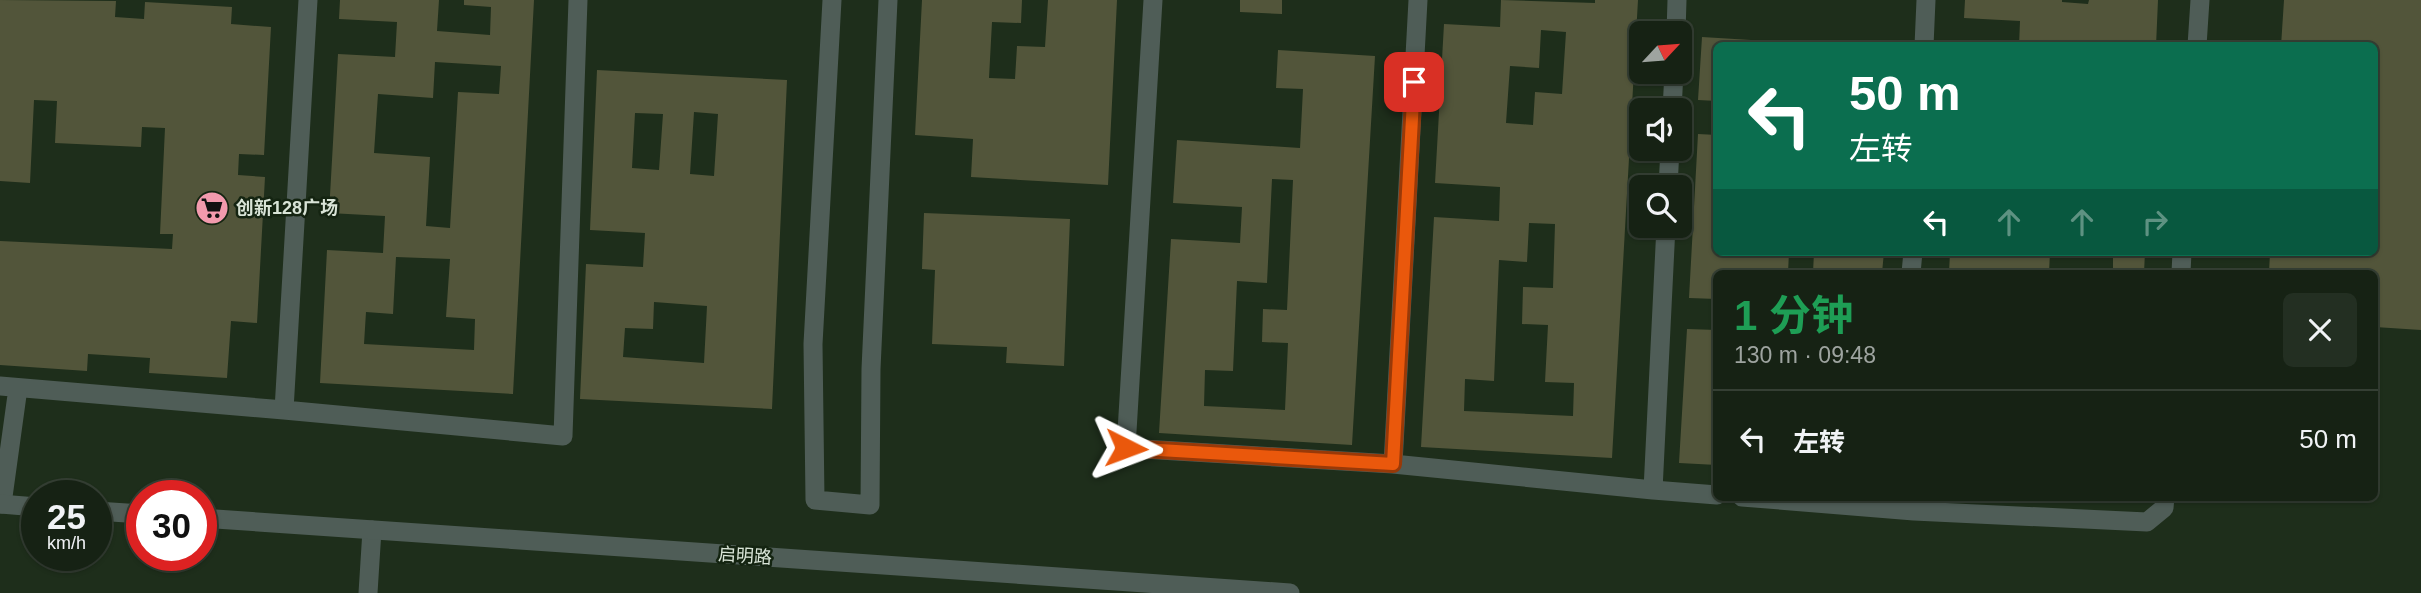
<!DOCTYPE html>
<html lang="zh">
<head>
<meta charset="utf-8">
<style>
	:root { --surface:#162214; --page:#232f22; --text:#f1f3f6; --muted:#9ea4a0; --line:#353f34 }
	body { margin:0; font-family:Arial,"Noto Sans SC",sans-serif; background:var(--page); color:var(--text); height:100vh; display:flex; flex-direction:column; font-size:26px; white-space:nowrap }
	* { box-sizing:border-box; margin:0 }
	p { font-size:23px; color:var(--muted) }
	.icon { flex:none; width:38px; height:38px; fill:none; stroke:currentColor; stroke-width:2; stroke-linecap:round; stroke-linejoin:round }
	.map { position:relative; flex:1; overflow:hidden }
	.drawer { position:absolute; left:1713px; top:270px; width:665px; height:231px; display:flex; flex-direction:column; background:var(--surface); border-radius:10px; box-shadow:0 2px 5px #0004,0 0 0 2px var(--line) }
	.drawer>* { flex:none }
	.guide { position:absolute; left:1713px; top:42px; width:665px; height:214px; border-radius:10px; box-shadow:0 2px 5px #0004,0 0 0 2px var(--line); background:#0b6e4f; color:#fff; overflow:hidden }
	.needle { width:46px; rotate:64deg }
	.controls { position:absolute; left:1629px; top:21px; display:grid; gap:14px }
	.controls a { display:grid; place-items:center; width:63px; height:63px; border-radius:10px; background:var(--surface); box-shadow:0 2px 5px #0004,0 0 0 2px var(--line); font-size:35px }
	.speed { position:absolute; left:21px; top:480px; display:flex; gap:14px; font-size:35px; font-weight:700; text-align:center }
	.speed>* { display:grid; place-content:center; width:91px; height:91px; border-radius:50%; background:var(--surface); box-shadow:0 2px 5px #0004,0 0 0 2px var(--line); line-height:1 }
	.speed small { font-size:18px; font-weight:400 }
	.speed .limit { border:10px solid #d22; background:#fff; color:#111 }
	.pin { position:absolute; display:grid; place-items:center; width:60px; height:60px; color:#fff; margin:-30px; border-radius:14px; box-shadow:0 4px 10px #0006 }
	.me { position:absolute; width:77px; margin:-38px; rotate:93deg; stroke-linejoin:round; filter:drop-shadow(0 0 5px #0008) }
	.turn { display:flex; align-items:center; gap:24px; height:147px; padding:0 21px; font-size:32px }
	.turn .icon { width:91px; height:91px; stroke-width:2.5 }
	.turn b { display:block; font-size:49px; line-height:60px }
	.lanes { display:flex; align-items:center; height:66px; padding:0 21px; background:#0003; justify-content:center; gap:35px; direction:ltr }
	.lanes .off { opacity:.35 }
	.round { display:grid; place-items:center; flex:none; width:74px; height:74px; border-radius:10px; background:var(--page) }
	.overview { display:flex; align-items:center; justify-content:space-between; height:119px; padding:0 21px }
	h1 { font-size:42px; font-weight:700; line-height:52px; color:#1e9e55 }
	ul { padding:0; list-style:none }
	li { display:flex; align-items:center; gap:21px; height:98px; padding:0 21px; border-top:2px solid var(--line) }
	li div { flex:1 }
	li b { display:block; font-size:26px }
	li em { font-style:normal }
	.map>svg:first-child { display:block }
</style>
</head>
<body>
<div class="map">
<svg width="2421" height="593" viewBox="0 0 2421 593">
	<rect width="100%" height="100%" fill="#1e2e1b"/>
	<!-- building -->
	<path fill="#52553a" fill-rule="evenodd" d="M0,0L116,1L115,17L144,19L145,2L232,7L231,24L271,27L264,155L239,154L238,175L265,177L257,323L231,321L227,378L149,373L150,358L88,354L87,371L0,365V241L172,249L173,234H160L165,128L142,127L141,147L55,143L57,101L34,100L30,183L0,181Z
		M340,0H439L437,31L490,35L491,7L464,5V0H534L513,394L320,383L327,250L383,253L385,216L329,213L338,54L395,57L397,22L339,19ZM435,62L501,66L499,94L458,92L450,228L426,226L430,157L374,153L378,94L433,98ZM396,257L450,259L446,317L475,319L474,350L364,344L366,312L393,314Z
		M922,0H1022L1021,23L992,22L989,78L1015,79L1017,46L1045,47L1048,0H1117L1108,185L971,177L973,139L915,135Z
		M1240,0H1282V14L1240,12Z
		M1501,0L1595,3V0H1638L1612,458L1421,447L1434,217L1499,221L1500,187L1435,183L1444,24L1500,27ZM1541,30L1566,32L1562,94L1535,92L1533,125L1506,123L1510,66L1539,68ZM1529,223L1555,224L1553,288L1523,287L1522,324L1548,325L1545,382L1574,383L1573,416L1464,411L1465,379L1494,381L1499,260L1527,262Z
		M1965,0H2062V2L2088,4L2089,0H2158L2156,46H2019L2020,21L1964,18Z
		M2284,0H2421V330L2375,327V273H2269L2270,252H2375V46H2281Z
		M1702,37L1802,43V46H1717V101L1698,100Z
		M1278,50L1375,56L1352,445L1159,433L1171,239L1240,243L1242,207L1173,203L1177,140L1300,148L1303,89L1276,88ZM1272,179L1293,180L1287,310L1263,309L1262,342L1288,343L1285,410L1204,406L1205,370L1233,371L1237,281L1267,283Z
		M597,70L787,80L772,409L580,399L586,264L643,267L645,233L590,230ZM694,112L718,114L714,176L690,174ZM635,113L663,114L659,170L632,168ZM654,302L707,306L704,363L623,357L625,328L653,329Z
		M1698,134L1717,135V252H1789L1788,273H1717V299L1689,298Z
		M924,213L1070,219L1064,366L1006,363L1007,347L932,344L935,270L922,269Z
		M1814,252H1884L1882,273H1813Z
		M1950,252H2050L2049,273H1949Z
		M2057,252H2145L2144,273H2113V257L2057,254Z
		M1687,329L1717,330V465L1679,463Z"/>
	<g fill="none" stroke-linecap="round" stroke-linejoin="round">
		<!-- minor -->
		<path stroke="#4f5d57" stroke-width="19" d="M308,0L284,410L563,436L578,0
			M832,0L813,344L815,500L870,505L871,369L888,0
			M1153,0L1126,448L1393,464L1653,490
			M1676,33L1677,0
			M1924,46L1926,0
			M2197,46L2200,0
			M1672,110L1674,72
			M1668,187L1670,149
			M1666,226L1653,490L1717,495
			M1911,273L1913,252
			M2181,273L2182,252
			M0,386L284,410
			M1393,464L1418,0
			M1742,497L1914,511L2147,522L2164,508L2165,497
			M2,504L18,388
			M368,593L372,530"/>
		<!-- tertiary -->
		<path stroke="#4f5d57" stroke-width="19" d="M0,504L37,507
			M96,511L142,514
			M201,518L1290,593"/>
	</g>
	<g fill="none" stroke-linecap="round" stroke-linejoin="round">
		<defs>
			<path id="route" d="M1126,448L1393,464L1414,82"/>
		</defs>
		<!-- route casing -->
		<use href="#route" stroke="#983908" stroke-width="18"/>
		<!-- route -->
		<use href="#route" stroke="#ea580c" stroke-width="12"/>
	</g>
	<!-- icons -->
	<defs>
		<symbol id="supermarket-disc" viewBox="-11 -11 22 22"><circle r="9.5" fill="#f29aad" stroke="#142411"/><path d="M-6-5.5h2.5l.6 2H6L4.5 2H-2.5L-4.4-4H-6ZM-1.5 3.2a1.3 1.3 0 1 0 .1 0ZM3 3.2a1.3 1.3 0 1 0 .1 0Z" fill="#111"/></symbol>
	</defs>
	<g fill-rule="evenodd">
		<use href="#supermarket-disc" x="193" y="189" width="38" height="38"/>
	</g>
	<g text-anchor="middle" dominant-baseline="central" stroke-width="5" stroke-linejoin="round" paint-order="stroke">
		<!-- poi labels -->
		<g font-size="18" font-weight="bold" fill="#d9e4d7" stroke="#142411" text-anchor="start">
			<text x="236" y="208">创新128广场</text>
		</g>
		<!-- street labels -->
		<g font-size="18" fill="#d9e4d7" stroke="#142411">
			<text transform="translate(745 556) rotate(4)">启明路</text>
		</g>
	</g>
</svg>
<div class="controls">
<a><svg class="needle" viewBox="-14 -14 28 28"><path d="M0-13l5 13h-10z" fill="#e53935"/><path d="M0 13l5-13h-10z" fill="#9ea4a0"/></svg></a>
<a><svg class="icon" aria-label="sound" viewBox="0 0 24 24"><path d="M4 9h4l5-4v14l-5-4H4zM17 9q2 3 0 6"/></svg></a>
<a><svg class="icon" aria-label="search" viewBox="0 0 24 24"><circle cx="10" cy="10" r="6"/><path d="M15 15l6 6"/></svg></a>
</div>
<div class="speed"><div>25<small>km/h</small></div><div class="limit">30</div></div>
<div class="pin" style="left:1414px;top:82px;background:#d93025"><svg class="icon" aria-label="arrive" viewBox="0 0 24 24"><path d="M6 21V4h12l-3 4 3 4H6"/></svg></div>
<svg class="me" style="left:1126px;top:448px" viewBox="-20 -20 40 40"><path d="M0-17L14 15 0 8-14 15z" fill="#ea580c" stroke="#fff" stroke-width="4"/></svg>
<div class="guide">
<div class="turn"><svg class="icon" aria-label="left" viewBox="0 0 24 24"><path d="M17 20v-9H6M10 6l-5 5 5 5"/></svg><div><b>50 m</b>左转</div></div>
<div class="lanes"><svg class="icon" aria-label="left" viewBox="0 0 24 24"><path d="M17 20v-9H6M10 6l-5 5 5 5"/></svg><svg class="icon off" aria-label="ahead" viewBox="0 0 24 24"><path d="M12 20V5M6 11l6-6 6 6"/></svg><svg class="icon off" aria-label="ahead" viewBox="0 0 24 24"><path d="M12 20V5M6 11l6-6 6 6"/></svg><svg class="icon off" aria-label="right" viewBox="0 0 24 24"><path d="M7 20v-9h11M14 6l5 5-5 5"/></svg></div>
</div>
<section class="drawer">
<div class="overview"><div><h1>1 分钟</h1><p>130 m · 09:48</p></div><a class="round"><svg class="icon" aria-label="close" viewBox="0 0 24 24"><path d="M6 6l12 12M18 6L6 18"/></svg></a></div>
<ul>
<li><svg class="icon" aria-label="left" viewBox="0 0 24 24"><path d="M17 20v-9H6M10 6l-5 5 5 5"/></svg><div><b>左转</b></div><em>50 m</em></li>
</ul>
</section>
</div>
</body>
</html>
